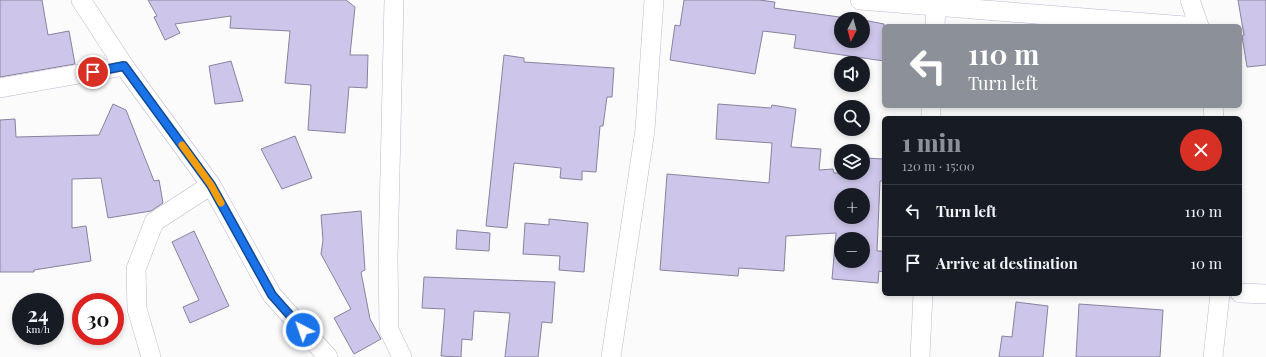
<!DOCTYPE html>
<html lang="en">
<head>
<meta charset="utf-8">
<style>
	:root { --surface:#171b24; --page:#20242c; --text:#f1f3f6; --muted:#9ea1a6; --line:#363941; --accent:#8c9099 }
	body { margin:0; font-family:"Playfair Display",serif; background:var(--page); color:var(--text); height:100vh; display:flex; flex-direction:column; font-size:15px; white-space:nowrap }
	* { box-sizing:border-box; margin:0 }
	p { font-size:13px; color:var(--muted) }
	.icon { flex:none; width:22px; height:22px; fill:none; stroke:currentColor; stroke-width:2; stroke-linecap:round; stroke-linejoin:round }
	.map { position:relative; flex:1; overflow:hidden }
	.side { position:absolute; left:882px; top:116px; width:360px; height:180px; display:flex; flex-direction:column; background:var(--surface); border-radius:6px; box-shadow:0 2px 6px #0003 }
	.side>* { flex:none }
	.top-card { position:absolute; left:882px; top:24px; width:360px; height:84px; border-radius:6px; box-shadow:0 2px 6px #0003; background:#8c9099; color:#fff; overflow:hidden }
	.needle { width:26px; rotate:186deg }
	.tools { position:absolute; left:834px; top:12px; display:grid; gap:8px }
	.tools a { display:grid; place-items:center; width:36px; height:36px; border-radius:50%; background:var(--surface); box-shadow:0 2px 6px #0003; font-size:20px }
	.speed { position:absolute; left:12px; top:293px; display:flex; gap:8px; font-size:20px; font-weight:700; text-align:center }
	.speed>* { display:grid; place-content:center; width:52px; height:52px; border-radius:50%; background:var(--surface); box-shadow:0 2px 6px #0003; line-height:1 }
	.speed small { font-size:10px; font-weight:400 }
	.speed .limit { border:6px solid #d22; background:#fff; color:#111 }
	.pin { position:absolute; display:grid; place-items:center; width:34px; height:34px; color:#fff; margin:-17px; border:2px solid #fff; border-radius:50%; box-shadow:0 1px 4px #0007 }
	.me { position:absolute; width:44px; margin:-22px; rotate:319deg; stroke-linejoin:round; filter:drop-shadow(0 0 3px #0008) }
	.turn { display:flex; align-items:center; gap:14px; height:84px; padding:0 20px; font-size:18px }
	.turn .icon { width:52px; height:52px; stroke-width:2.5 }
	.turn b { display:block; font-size:28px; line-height:34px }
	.round { display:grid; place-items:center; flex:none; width:42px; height:42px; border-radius:21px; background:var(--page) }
	.headline { display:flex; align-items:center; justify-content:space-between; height:68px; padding:0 20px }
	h1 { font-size:24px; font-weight:800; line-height:30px; color:var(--accent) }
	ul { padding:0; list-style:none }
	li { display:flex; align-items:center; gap:12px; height:52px; padding:0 20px; border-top:1px solid var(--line) }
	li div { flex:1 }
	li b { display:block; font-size:15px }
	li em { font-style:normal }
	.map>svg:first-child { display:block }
</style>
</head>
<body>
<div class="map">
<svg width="1266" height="357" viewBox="0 0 1266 357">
	<rect width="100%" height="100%" fill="#fbfbfb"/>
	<!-- building -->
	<path fill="#cec6ea" stroke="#88829c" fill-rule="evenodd" d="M0,0H42L48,35L69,31L75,64L0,77Z
		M148,0H346L355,7L350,55H368L367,88L349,87L345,133L308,130L311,85L285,83L290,31L230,28L231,16L175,24L180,33L165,40L154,17L157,16Z
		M684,0H759L775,2L774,8L854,19H841V41H863V20L884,24V61L794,48L796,35L763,31L755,74L670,60L675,25L680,26Z
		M1238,0H1266V65L1247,67L1242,36L1244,35Z
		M504,55L524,58V62L614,68L612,97H607L603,126H600L596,172L582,171V180L560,178L561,168L514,163L507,228L486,226Z
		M231,61L243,101L215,104L209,66Z
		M113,104L126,110L154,181L159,180L163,203L151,211L108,218L101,178L72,179V228L86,226L91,261L34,270V272H0V120L15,119L16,137L99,135Z
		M718,104L771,108L772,105L796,109L791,147L821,149L819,170L833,169L834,173H863V158L884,159V181H880L877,251H884V272L879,271L878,283L832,279L836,233L786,236L784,271L739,268L738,276L660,270L667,174L769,183L772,143L716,139ZM841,195H863V217H841ZM841,239H863V261H841Z
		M295,136L312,178L282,189L261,149Z
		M361,211L365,270L361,272L370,319L381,339L354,354L334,318L351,309L321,254L323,240L321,215Z
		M549,219L588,223L584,272L559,270L560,256L523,254L525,223L549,225Z
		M457,230L490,233L489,251L456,249Z
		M194,231L229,306L190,323L183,307L199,300L172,242Z
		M424,277L555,282L552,323L542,322L538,357H505L510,313L474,311L472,340L462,339L461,357L441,356L445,309L422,308Z
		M1016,302L1048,306L1043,357H999L1002,336L1012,337Z
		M1079,304L1163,310L1160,357H1076Z"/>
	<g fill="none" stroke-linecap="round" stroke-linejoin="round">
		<defs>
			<path id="minor" d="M81,0L124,66L211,185L272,295L328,357
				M394,0L388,258L389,330L402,357
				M860,0L1185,26
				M1190,0L1199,26
				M935,26L936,6
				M0,88L124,66
				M1213,106L1214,118
				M931,118V106
				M1240,293L1266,294
				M151,357L137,309L136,269L154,222L211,185
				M611,357L645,130L654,0
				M920,357L923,294
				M1213,357L1220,294"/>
		</defs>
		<!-- minor casing -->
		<use href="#minor" stroke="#beb8d3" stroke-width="20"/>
		<!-- minor -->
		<use href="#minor" stroke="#fff" stroke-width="19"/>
	</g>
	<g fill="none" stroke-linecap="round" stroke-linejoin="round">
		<defs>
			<path id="route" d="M93,72L124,66L211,185L272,295L303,330"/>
		</defs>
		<!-- route casing -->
		<use href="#route" stroke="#114b97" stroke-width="10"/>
		<!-- route -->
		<use href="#route" stroke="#1a73e8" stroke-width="7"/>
		<!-- slow -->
		<path stroke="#f59e0b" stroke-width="7" d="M182,145L211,185L221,203"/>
	</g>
</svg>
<div class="tools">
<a><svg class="needle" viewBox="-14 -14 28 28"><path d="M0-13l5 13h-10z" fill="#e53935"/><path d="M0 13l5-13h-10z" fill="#9ea1a6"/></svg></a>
<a><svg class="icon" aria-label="sound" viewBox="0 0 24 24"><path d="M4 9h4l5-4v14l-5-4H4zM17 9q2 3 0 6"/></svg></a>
<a><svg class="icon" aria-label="search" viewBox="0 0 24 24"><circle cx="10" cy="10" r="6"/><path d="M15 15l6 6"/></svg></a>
<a><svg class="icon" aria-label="layers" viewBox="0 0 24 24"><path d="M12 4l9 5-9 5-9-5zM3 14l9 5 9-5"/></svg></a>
<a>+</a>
<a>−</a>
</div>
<div class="speed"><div>24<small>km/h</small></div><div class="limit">30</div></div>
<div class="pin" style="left:93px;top:72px;background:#d93025"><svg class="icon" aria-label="arrive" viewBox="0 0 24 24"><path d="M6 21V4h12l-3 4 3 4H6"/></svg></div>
<svg class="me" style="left:303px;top:330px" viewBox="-20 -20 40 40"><circle r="17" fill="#1a73e8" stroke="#fff" stroke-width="3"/><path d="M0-11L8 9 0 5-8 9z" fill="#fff"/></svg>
<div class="top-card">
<div class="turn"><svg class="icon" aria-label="left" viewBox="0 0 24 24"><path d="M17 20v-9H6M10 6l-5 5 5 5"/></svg><div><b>110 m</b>Turn left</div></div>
</div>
<section class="side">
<div class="headline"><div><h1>1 min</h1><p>120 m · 15:00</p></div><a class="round" style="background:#d93025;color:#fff"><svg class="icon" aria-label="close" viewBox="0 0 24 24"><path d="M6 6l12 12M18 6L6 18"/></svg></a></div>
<ul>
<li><svg class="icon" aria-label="left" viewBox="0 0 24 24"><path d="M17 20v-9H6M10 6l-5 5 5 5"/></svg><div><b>Turn left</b></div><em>110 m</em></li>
<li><svg class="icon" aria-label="arrive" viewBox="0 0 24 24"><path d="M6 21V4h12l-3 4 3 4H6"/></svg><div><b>Arrive at destination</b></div><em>10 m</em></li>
</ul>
</section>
</div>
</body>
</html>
